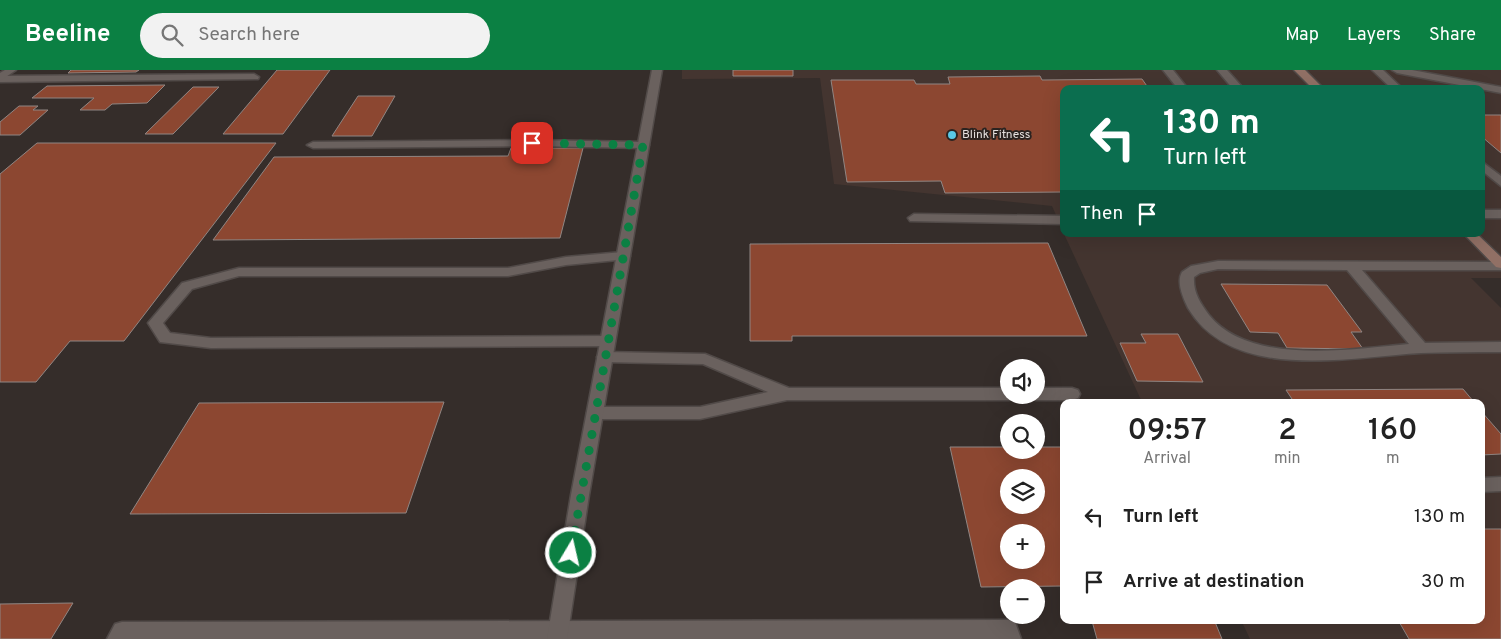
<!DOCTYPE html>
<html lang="en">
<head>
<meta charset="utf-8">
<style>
	:root { --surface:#fff; --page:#f2f2f2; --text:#222; --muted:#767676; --accent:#0b8043 }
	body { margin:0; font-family:Overpass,sans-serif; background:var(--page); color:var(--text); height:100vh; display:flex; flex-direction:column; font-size:19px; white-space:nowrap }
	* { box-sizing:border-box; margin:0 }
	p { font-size:16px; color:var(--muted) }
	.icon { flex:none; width:28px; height:28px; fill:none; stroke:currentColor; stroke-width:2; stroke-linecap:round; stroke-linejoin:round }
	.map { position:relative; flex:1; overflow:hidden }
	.side { position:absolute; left:1060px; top:329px; width:425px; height:225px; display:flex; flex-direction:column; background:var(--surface); border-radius:10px; box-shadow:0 5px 20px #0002 }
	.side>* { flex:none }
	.top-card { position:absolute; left:1060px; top:15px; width:425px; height:152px; border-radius:10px; box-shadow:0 5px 20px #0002; background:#0b6e4f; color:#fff; overflow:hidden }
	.fabs { position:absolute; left:1000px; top:289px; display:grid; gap:10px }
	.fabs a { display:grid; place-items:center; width:45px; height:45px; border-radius:50%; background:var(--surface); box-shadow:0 5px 20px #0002; font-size:25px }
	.pin { position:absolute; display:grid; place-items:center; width:42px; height:42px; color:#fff; margin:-21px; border-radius:10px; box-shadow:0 2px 8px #0006 }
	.me { position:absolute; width:55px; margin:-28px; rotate:9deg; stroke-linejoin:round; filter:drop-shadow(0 0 4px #0008) }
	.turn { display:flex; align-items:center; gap:18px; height:105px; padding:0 20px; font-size:22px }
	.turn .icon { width:65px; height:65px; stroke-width:2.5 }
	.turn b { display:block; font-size:35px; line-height:42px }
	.then { display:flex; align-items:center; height:48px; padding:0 20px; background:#0003; gap:10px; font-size:19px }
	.eta { display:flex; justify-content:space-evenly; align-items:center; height:85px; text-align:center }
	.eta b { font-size:30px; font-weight:600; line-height:35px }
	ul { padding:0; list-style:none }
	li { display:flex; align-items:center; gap:15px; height:65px; padding:0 20px }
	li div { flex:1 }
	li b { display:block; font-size:19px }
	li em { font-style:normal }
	header { display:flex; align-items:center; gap:30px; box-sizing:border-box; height:70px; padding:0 25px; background:var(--accent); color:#fff }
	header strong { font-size:24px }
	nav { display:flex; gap:28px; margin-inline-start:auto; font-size:18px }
	.search { width:350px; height:45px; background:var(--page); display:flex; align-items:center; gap:12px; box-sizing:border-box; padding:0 18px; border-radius:28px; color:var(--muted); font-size:19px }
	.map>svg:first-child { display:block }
</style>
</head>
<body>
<header>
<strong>Beeline</strong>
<div class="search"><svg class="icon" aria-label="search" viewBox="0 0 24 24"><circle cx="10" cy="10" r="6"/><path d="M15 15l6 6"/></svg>Search here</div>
<nav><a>Map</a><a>Layers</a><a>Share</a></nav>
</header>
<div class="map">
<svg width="1501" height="569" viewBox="0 0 1501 569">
	<rect width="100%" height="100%" fill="#352d2a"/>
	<!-- built -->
	<path fill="#443530" d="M682,0H1501V208H1471L1501,238V569H1250L1241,550H1481V332H1142L1064,164H1481V19H1064V163L1052,136L834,114L820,8L682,9Z"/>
	<!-- building -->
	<path fill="#8c4731" stroke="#908683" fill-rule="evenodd" d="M71,0H139L136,2L68,3Z
		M277,0H330L283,64H223Z
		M733,0H793V6H733Z
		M1040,6L1042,10L1142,9L1149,19H1064V122L945,123L941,111L847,112L831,10H914L916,14H950L948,7Z
		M165,15L147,33L112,34L105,40H80L94,28H32L47,16Z
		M193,17H219L173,64H145Z
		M358,26H395L372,66H332Z
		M19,36H38L33,40H48L20,65H0V52Z
		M1481,45H1501V83L1481,66Z
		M37,73H276L124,271H70L36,312H0V104Z
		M511,78H583L560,168L213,170L274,87L508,86Z
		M1048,173L1087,266H792V271H750V174Z
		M1221,214L1327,215L1362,262H1351L1363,279L1287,278L1278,263L1250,262Z
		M1141,264H1178L1203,312L1137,311L1120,273H1146Z
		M1463,319L1474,332H1294L1286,320Z
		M444,332L406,443L130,444L199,333Z
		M1481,341L1501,364V384L1481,385Z
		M950,377H1009V380H1036V377H1064V516L981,517ZM1009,408H1036V435H1009ZM1009,462H1036V490H1009Z
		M1481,459H1501V569H1409L1398,550H1481Z
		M73,533L51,569H0V534Z
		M1092,551L1215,552L1222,569H1097Z"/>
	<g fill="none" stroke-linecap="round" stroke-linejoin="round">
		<defs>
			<path id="lane" d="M1163,0H1173L1188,19H1178Z
				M1217,0H1227L1244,19H1233Z
				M1372,0H1383L1403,19H1392Z
				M1392,0H1412L1501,17V23L1397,3Z
				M254,4L259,7L258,9L0,12V6Z
				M532,70L643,72L649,75L643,78L532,76L313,78L307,75L313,72Z
				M1481,91L1501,106V116L1481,100Z
				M1481,140H1501V148H1481Z
				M914,144L1064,146V154L910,151L908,148Z
				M623,182L628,183L630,186L628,189L566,195L508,206H239L192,219L163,253L170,263L211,268L608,266L615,271L608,276L211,278L160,272L148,253L182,213L239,198H508L566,187Z
				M1218,191L1501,192V200H1362L1425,273L1501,272V282C1474,282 1448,282 1421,283C1349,287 1233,313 1188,238C1183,228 1176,212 1182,202L1191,196ZM1218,199L1347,200L1409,274C1351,279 1250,296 1209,245C1200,233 1193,222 1194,207L1200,203Z
				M605,282L705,284L789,318H1009V325H1016L1009,330H787L700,349H595L589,347L587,343L589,339L595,337H700L768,322L703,294L605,292L600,291L597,287L600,283Z
				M1036,318H1072L1078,320L1080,324L1078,328L1072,330H1036L1029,325H1036Z
				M1501,407V421L1481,422V408Z
				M1008,550L1015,552L1021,569H107L115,554L122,552Z"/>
			<path id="street" d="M5,0H16L0,11V3Z
				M652,0H662L589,425L567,569H547L571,425Z"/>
			<path id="secondary" d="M1294,0H1305L1324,19H1313Z
				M1464,164H1477L1501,187V198L1496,197Z"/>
		</defs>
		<!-- lane casing -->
		<use href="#lane" stroke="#514a48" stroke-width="3"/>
		<!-- street casing -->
		<use href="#street" stroke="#514a48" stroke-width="3"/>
		<!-- secondary casing -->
		<use href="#secondary" stroke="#514a48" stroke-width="3"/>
		<!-- lane -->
		<use href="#lane" fill="#6a615e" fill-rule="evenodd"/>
		<!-- street -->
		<use href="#street" fill="#6a615e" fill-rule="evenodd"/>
		<!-- secondary -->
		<use href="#secondary" fill="#917065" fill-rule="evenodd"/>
	</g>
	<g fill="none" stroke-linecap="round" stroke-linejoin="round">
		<!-- route -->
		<path stroke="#0b8043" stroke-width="9" stroke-dasharray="0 16.2" d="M532,73L643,75L571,483"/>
	</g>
	<!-- markers -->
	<circle fill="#5ac8e6" stroke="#2b2320" stroke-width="2" cx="952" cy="65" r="5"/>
	<g text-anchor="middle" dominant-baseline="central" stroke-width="4" stroke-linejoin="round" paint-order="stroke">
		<!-- far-poi labels -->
		<g font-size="12" fill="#e5dfdd" stroke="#2b2320" text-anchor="start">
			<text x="962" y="65">Blink Fitness</text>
		</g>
	</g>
</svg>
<div class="fabs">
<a><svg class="icon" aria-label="sound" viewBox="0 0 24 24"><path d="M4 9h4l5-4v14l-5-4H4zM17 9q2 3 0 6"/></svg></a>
<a><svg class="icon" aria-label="search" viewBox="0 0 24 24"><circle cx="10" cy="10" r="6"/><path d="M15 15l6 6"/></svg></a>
<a><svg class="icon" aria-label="layers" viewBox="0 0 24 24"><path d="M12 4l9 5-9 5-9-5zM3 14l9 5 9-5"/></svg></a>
<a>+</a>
<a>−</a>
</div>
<div class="pin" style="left:532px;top:73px;background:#d93025"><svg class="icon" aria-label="arrive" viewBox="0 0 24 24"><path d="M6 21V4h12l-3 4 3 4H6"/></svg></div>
<svg class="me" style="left:571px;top:483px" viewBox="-20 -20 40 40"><circle r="17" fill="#0b8043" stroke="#fff" stroke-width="3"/><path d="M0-11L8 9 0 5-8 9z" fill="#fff"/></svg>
<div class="top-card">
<div class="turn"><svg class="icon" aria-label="left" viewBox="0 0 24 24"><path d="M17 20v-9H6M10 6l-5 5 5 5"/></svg><div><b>130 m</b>Turn left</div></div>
<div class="then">Then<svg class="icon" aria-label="arrive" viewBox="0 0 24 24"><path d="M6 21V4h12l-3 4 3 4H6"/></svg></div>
</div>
<section class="side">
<div class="eta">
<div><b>09:57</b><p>Arrival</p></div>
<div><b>2</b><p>min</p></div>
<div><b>160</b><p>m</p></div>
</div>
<ul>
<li><svg class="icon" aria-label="left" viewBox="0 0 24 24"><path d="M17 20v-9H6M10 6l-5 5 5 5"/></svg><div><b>Turn left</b></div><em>130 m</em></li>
<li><svg class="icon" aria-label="arrive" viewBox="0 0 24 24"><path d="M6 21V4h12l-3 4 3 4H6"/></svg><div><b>Arrive at destination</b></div><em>30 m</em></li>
</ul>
</section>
</div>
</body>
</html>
